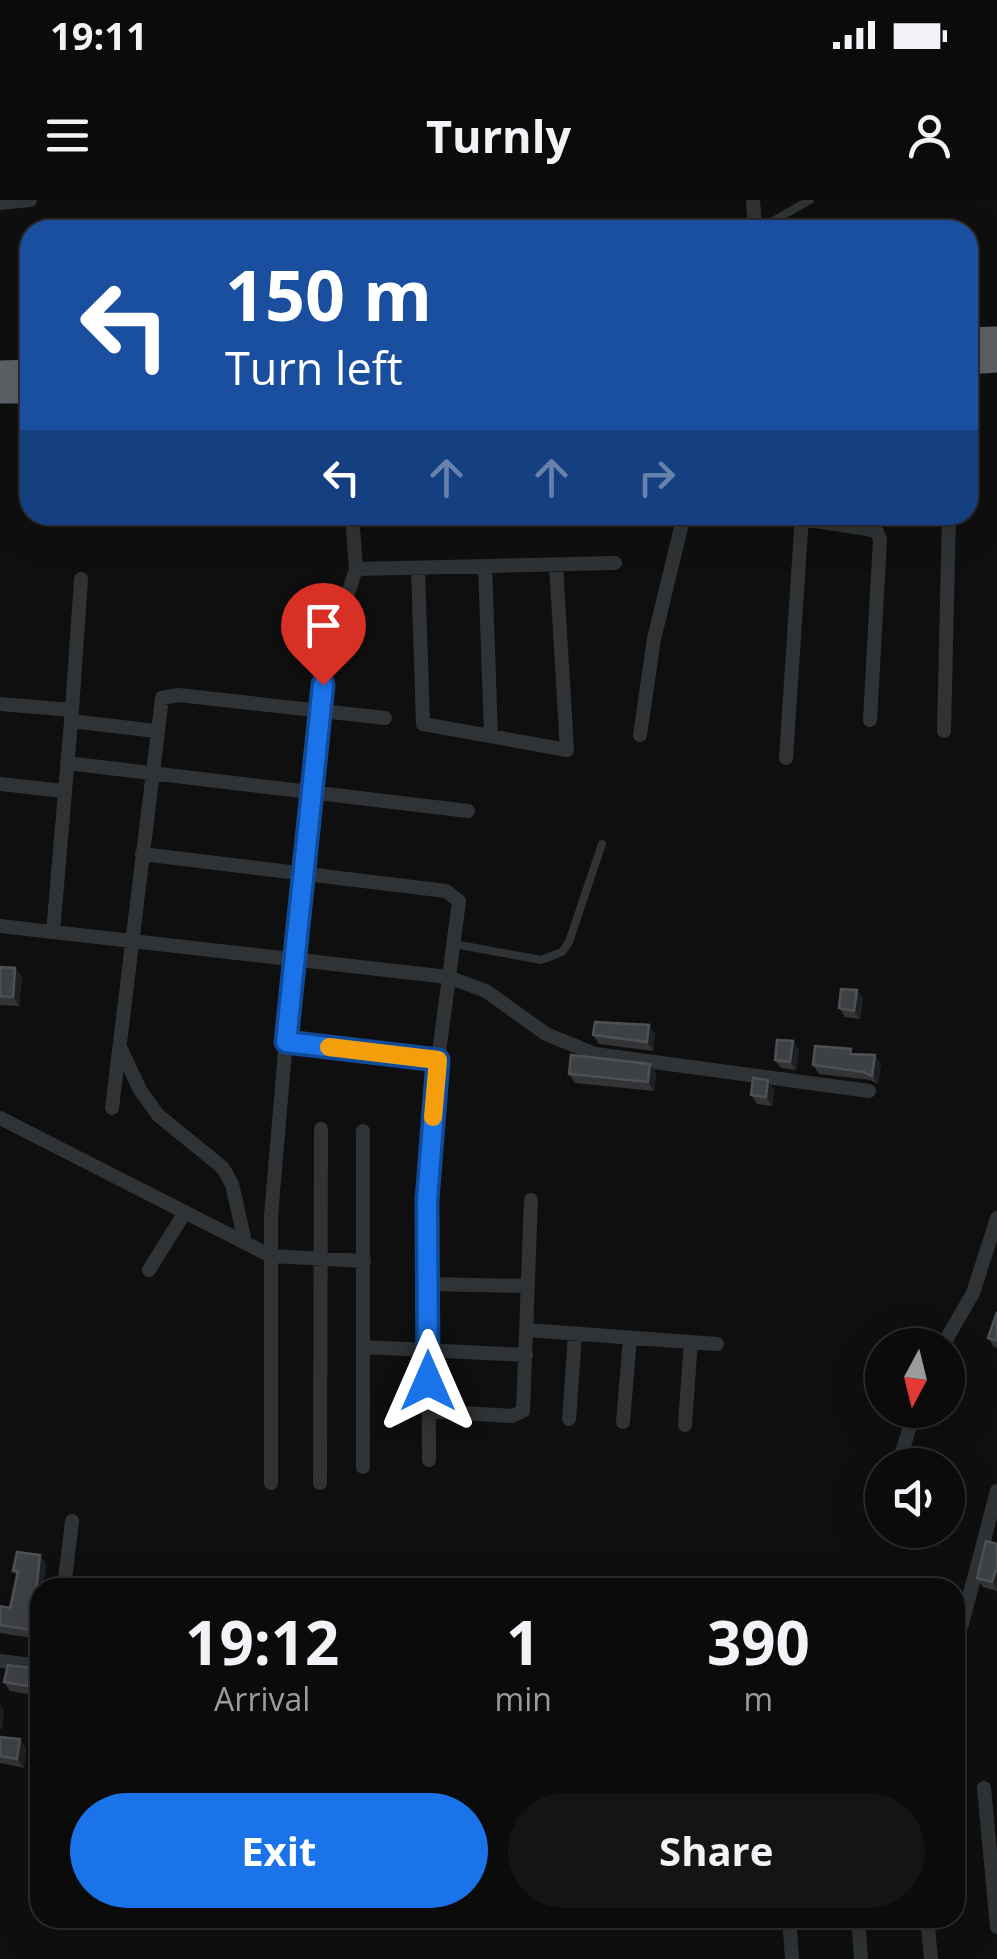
<!DOCTYPE html>
<html lang="en">
<head>
<meta charset="utf-8">
<style>
	:root { --surface:#0b0b0c; --page:#141415; --text:#f1f3f6; --muted:#9a9b9d; --line:#2b2b2d; --accent:#1a73e8 }
	body { margin:0; font-family:"Open Sans",sans-serif; background:var(--page); color:var(--text); height:100vh; display:flex; flex-direction:column; font-size:38px; white-space:nowrap }
	* { box-sizing:border-box; margin:0 }
	p { font-size:32px; color:var(--muted) }
	.icon { flex:none; width:55px; height:55px; fill:none; stroke:currentColor; stroke-width:2; stroke-linecap:round; stroke-linejoin:round }
	.map { position:relative; flex:1; overflow:hidden }
	.drawer { position:absolute; left:30px; top:1378px; width:935px; height:350px; display:flex; flex-direction:column; background:var(--surface); border-radius:30px; box-shadow:0 10px 40px #0002,0 0 0 2px var(--line) }
	.drawer>* { flex:none }
	.hud { position:absolute; left:20px; top:20px; width:958px; height:305px; border-radius:30px; box-shadow:0 10px 40px #0002,0 0 0 2px var(--line); background:#1a4fa0; color:#fff; overflow:hidden }
	.needle { width:65px; rotate:187deg }
	.controls { position:absolute; left:865px; top:1128px; display:grid; gap:20px }
	.controls a { display:grid; place-items:center; width:100px; height:100px; border-radius:50%; background:var(--surface); box-shadow:0 10px 40px #0002,0 0 0 2px var(--line); font-size:50px }
	.pin { position:absolute; display:grid; place-items:center; width:85px; height:85px; color:#fff; margin:-102px -42px; border-radius:50% 50% 50% 0; rotate:-45deg; box-shadow:0 0 10px #0007 }
	.pin .icon { rotate:45deg }
	.me { position:absolute; width:110px; margin:-55px; rotate:0deg; stroke-linejoin:round; filter:drop-shadow(0 0 8px #0008) }
	.turn { display:flex; align-items:center; gap:35px; height:210px; padding:0 40px; font-size:45px }
	.turn .icon { width:130px; height:130px; stroke-width:2.5 }
	.turn b { display:block; font-size:70px; line-height:85px }
	.lanes { display:flex; align-items:center; height:95px; padding:0 40px; background:#0003; justify-content:center; gap:50px; direction:ltr }
	.lanes .off { opacity:.35 }
	.eta { display:flex; justify-content:space-evenly; align-items:center; height:170px; text-align:center }
	.eta b { font-size:60px; font-weight:700; line-height:70px }
	.cta { display:flex; gap:20px; margin-top:auto; padding:20px 40px }
	.cta a { flex:1; height:115px; border-radius:60px; background:var(--accent); color:#fff; font-size:40px; font-weight:700; line-height:115px; text-align:center }
	.cta a+a { background:var(--page); color:var(--text) }
	.status { display:flex; justify-content:space-between; align-items:center; height:70px; padding:0 50px; background:var(--surface); direction:ltr }
	.status svg { height:28px; fill:currentColor }
	header { display:flex; justify-content:space-between; align-items:center; height:130px; padding:0 40px; background:var(--surface); font-size:45px; font-weight:700 }
	.map>svg:first-child { display:block }
</style>
</head>
<body>
<div class="status"><b>19:11</b><svg viewBox="0 0 49 12"><path d="M0 12V9h3v3zM5 12V6h3v6zM10 12V3h3v9zM15 12V0h3v12zM26 1h20v11H26zM47 4h2v5h-2z"/></svg></div>
<header><svg class="icon" aria-label="menu" viewBox="0 0 24 24"><path d="M4 6h16M4 12h16M4 18h16"/></svg>Turnly<svg class="icon" aria-label="person" viewBox="0 0 24 24"><circle cx="12" cy="8" r="4"/><path d="M4 21q1-7 8-7t8 7"/></svg></header>
<div class="map">
<svg width="997" height="1759" viewBox="0 0 997 1759">
	<rect width="100%" height="100%" fill="#0f0f10"/>
	<g fill="none" stroke-linecap="round" stroke-linejoin="round">
		<!-- lane -->
		<path stroke="#303335" stroke-width="8" d="M757,30L810,0
			M454,744L541,760L562,752L569,742L602,644"/>
		<!-- street -->
		<path stroke="#303335" stroke-width="14" d="M753,0L755,30
			M0,3L30,0
			M802,319L868,329L877,332L880,339L870,520
			M485,366L491,536
			M418,368L423,524L567,550L556,365
			M356,369L615,363
			M0,504L72,510L53,732
			M72,510L81,379
			M71,521L156,531
			M944,531L949,315
			M640,535L654,439L684,315
			M786,558L802,315
			M67,563L468,611
			M0,584L64,591
			M142,654L446,691L459,701L438,860L428,966L429,1260
			M0,726L448,777L486,791L546,834L595,854L869,891
			M286,842L438,860
			M120,847L140,890L158,915L223,968L232,984L245,1042
			M112,908L162,498L178,495L385,518
			M0,918L271,1056L364,1061
			M149,1070L185,1012
			M428,1084L528,1086
			M527,1130L717,1144
			M943,1145L973,1093L997,1018
			M364,1147L526,1155
			M428,1211L512,1216L523,1211L531,1000
			M569,1219L575,1134
			M623,1222L630,1138
			M685,1225L691,1142
			M898,1265L915,1210
			M363,1267V931
			M271,1283V1016L293,758L326,460L356,369L352,315
			M320,1283L321,929
			M64,1388L72,1321
			M962,1424L997,1291
			M0,1461L40,1466
			M984,1588L997,1727
			M39,1591L40,1580
			M789,1718L792,1759
			M858,1718L861,1759
			M927,1718L931,1759"/>
		<!-- highway -->
		<path stroke="#5c6267" stroke-width="25" d="M968,140L997,139
			M968,162L997,160
			M0,173L30,172
			M0,191H30"/>
	</g>
	<!-- wall -->
	<path fill="#323436" d="M0,767L15,768L22,777L19,806L0,805Z
		M857,790L863,799L860,819L845,817L839,808Z
		M655,834L653,851L599,844L593,835Z
		M793,841L799,850L796,870L781,868L775,860Z
		M854,854L875,855L881,864L878,884L870,880L819,874L813,865Z
		M650,864L656,873L654,891L575,883L569,874Z
		M774,889L772,906L757,904L751,895Z
		M997,1112V1148L994,1147L988,1138Z
		M997,1344V1391L983,1387L977,1378Z
		M46,1364L43,1388H40L38,1439L0,1433V1406L10,1408L17,1376L13,1371Z
		M37,1476L34,1495L10,1491L4,1482Z
		M26,1548L24,1568L0,1563V1556Z"/>
	<!-- shaded-wall -->
	<path fill="#1f2021" d="M15,768L22,777L19,806L13,797Z
		M857,790L863,799L860,819L854,811Z
		M649,825L655,834L653,851L647,842Z
		M793,841L799,850L796,870L790,862Z
		M875,855L881,864L878,884L872,876Z
		M650,864L656,873L654,891L648,882Z
		M768,880L774,889L772,906L766,897Z
		M40,1355L46,1364L43,1388H40L38,1439L32,1430Z
		M997,1367V1389L992,1382Z
		M30,1468L37,1476L34,1495L28,1486Z
		M0,1504L4,1510L2,1530L0,1528Z
		M20,1539L26,1548L24,1568L17,1559Z"/>
	<!-- building -->
	<path fill="#3e4144" stroke="#4d5155" stroke-width="2.5" d="M0,767L15,768L13,797L0,796Z
		M841,789L857,790L854,811L839,808Z
		M595,822L649,825L647,842L593,835Z
		M777,840L793,841L790,862L775,860Z
		M815,846L851,849L850,854L875,855L872,876L864,872L813,865Z
		M571,855L650,864L648,882L569,874Z
		M753,878L768,880L766,897L751,895Z
		M997,1112V1141L988,1138Z
		M986,1341L997,1344V1367L992,1382L977,1378Z
		M17,1352L40,1355L32,1430L0,1425V1406L10,1408L18,1371H13Z
		M8,1465L30,1468L28,1486L4,1482Z
		M0,1537L20,1539L17,1559L0,1556Z"/>
	<g fill="none" stroke-linecap="round" stroke-linejoin="round">
		<defs>
			<path id="route" d="M323,485L286,842L438,860L427,1000L428,1181"/>
		</defs>
		<!-- route casing -->
		<use href="#route" stroke="#114b97" stroke-width="25"/>
		<!-- route -->
		<use href="#route" stroke="#1a73e8" stroke-width="18"/>
		<!-- slow -->
		<path stroke="#f59e0b" stroke-width="18" d="M329,847L438,860L433,917"/>
	</g>
</svg>
<div class="controls">
<a><svg class="needle" viewBox="-14 -14 28 28"><path d="M0-13l5 13h-10z" fill="#e53935"/><path d="M0 13l5-13h-10z" fill="#9a9b9d"/></svg></a>
<a><svg class="icon" aria-label="sound" viewBox="0 0 24 24"><path d="M4 9h4l5-4v14l-5-4H4zM17 9q2 3 0 6"/></svg></a>
</div>
<div class="pin" style="left:323px;top:485px;background:#d93025"><svg class="icon" aria-label="arrive" viewBox="0 0 24 24"><path d="M6 21V4h12l-3 4 3 4H6"/></svg></div>
<svg class="me" style="left:428px;top:1181px" viewBox="-20 -20 40 40"><path d="M0-17L14 15 0 8-14 15z" fill="#1a73e8" stroke="#fff" stroke-width="4"/></svg>
<div class="hud">
<div class="turn"><svg class="icon" aria-label="left" viewBox="0 0 24 24"><path d="M17 20v-9H6M10 6l-5 5 5 5"/></svg><div><b>150 m</b>Turn left</div></div>
<div class="lanes"><svg class="icon" aria-label="left" viewBox="0 0 24 24"><path d="M17 20v-9H6M10 6l-5 5 5 5"/></svg><svg class="icon off" aria-label="ahead" viewBox="0 0 24 24"><path d="M12 20V5M6 11l6-6 6 6"/></svg><svg class="icon off" aria-label="ahead" viewBox="0 0 24 24"><path d="M12 20V5M6 11l6-6 6 6"/></svg><svg class="icon off" aria-label="right" viewBox="0 0 24 24"><path d="M7 20v-9h11M14 6l5 5-5 5"/></svg></div>
</div>
<section class="drawer">
<div class="eta">
<div><b>19:12</b><p>Arrival</p></div>
<div><b>1</b><p>min</p></div>
<div><b>390</b><p>m</p></div>
</div>
<div class="cta"><a>Exit</a><a>Share</a></div>
</section>
</div>
</body>
</html>
